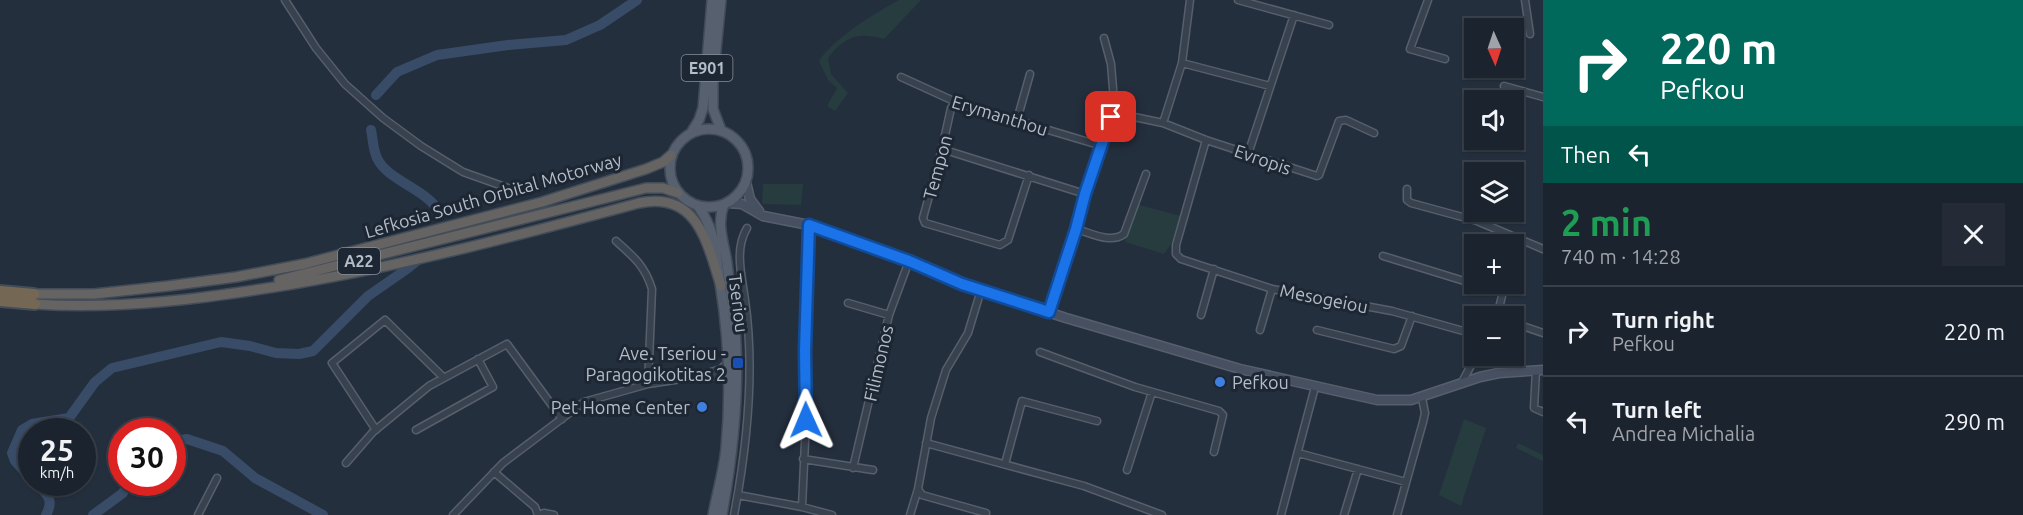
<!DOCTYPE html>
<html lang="en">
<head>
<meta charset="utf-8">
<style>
	:root { --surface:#1b232e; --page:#242b36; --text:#f1f3f6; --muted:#a0a4aa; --line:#39404a }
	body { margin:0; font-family:Ubuntu,sans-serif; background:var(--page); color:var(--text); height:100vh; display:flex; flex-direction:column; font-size:22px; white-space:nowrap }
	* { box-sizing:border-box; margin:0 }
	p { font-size:20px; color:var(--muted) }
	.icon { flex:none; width:33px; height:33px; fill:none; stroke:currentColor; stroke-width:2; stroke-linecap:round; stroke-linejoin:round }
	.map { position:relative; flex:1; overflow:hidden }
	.side { display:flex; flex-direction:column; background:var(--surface); width:480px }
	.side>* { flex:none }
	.top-card { background:#00695c; color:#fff; overflow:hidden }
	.needle { width:39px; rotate:177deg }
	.buttons { position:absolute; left:1464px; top:18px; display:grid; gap:12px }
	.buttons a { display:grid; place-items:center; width:60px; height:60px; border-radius:0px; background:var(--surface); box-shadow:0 2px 4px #0004,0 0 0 2px var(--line); font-size:30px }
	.speed { position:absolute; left:18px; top:418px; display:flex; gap:12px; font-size:30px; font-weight:700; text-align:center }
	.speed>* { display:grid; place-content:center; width:78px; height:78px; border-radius:50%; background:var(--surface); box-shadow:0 2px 4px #0004,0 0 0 2px var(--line); line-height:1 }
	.speed small { font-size:15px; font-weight:400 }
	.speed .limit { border:9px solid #d22; background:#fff; color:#111 }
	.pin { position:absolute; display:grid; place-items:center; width:51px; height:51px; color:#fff; margin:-26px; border-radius:12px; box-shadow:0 3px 9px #0006 }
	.me { position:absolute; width:66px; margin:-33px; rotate:359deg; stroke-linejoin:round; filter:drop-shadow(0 0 4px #0008) }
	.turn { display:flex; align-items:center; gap:21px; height:126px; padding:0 18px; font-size:27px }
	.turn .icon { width:78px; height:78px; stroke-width:2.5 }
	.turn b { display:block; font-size:42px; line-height:51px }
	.then { display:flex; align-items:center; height:57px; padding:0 18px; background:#0003; gap:12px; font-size:22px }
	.round { display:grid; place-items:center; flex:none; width:63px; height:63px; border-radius:0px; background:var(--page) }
	.headline { display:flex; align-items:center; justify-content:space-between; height:102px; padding:0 18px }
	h1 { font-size:36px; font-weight:700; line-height:45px; color:#1e9e55 }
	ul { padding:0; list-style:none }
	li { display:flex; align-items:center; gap:18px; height:90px; padding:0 18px; border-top:2px solid var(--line) }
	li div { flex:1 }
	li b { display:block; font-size:22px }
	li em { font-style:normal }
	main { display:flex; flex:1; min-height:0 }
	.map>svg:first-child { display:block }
</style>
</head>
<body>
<main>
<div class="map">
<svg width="1543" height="515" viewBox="0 0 1543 515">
	<rect width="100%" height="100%" fill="#242f3e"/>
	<!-- green -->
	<path fill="#263c3f" d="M899,0H921L884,39C857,32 846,36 828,58L831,74L848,93L835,111L827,106L837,88L828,80L819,61C834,38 875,13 899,0Z
		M763,184H803L801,205L762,204Z
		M1139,205L1181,216L1171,244L1164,254L1125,242L1127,231Z
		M1464,419L1486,428L1461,506L1439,495Z
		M1518,443L1543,455V461L1516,448Z"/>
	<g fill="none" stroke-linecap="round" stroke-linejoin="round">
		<!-- river -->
		<path stroke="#394c67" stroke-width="10" d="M376,95L397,72L437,55L508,45L566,40L600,25L637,0
			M371,130C373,139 373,150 377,158C387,180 424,188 438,210
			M172,442L187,439L223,451L255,478L323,515
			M32,480L15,461L12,453L22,430L32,424L69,418L95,382L112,368L221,342L250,346L276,353L299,354L313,351L368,296L404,271L418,260
			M35,483C46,493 55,499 46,515
			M93,515L123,493L127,483"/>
		<defs>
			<path id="minor" d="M285,0L316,48L345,84L383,118L421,146L463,172L508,188
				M1238,0L1329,25
				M1428,0L1410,49L1445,59
				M1525,0L1530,34
				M1182,63L1270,86
				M901,77L958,103L1102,146
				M1504,86L1543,97
				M958,103L951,108L942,149L923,218L925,223L1000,245L1008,240L1029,175
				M1115,113L1163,123L1206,140L1317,176L1319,175L1339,121L1346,120L1374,133
				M1017,120L1030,74
				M1163,123L1182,63L1190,0
				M1206,140L1176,245V254L1181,259L1272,289L1392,311L1474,334
				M942,149L1085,194
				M1248,154L1294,15
				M1407,189V200L1411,203L1477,221L1543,249
				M1076,229C1091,233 1110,244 1124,234L1146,174
				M616,241C634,257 645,266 652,289L648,384
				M1514,255L1519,237
				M1383,256L1503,293
				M848,303L889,315
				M1049,312L1076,229L1085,194L1111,117L1115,113L1111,64L1104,38
				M1201,315L1214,269
				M1497,316L1505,284
				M1514,323L1543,333
				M1260,330L1272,289
				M1317,330L1394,349L1401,346L1412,316
				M1040,352L1135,387L1219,411L1223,415L1214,452
				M1536,370L1534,408L1543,412
				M704,374L721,369L728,362
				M1461,384L1476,356
				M376,430L332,363L385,320L444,378
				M416,430L493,387L478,359
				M926,443L1084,486L1162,515
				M1298,453L1406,482
				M803,459L873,470
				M346,463L373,432L429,386L507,344L562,419
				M1005,464L1022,401L1097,421
				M853,468L889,315L909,261
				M1127,470L1152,392
				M494,472L535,507L538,515
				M918,489L922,495L986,513
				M738,495L802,507L832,515
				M802,507L806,420L805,351L809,225
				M198,515L217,478
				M453,515L503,463L584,402L648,384L701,376L728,377
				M539,515L544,513L554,515
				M734,515C747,447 755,369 745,300C742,276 734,250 747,228
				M910,515L918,489L931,418L946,370L968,333L981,290
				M1281,515L1315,387
				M1344,515L1358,469
				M1397,515L1423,422L1425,413L1422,398"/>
			<path id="secondary" d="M746,182L750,199L759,211
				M728,203L742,204L763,216L809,225L909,261L962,284L1066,318L1240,369L1377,400H1411L1480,377L1499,373L1543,370"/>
			<path id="primary" d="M670 168a39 39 0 1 1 78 0a39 39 0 1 1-78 0Z
				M721,130L713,109V80L721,0
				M691,133L699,120L703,108L712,0
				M698,206C716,231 716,254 720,283C729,338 731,393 726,448C724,470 717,493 713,515
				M722,515C732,459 739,403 736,345C735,318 730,290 727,263C724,242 716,225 724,204"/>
			<path id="trunk" d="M279,280L646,188H663L678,193
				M34,294H94L168,286L236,277L304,264L542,202L646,169L663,162L671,155
				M35,304C121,310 208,298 293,284C410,264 524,234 639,203C698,191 707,243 721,286"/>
			<path id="motorway" d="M0,291L34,294
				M0,301L35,304"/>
		</defs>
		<!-- minor casing -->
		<use href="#minor" stroke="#565f6c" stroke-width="9"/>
		<!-- secondary casing -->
		<use href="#secondary" stroke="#565f6c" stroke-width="11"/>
		<!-- primary casing -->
		<use href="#primary" stroke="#414a57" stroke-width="12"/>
		<!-- trunk casing -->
		<use href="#trunk" stroke="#434c59" stroke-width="12"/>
		<!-- motorway casing -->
		<use href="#motorway" stroke="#434c59" stroke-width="14"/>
		<!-- minor -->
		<use href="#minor" stroke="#38414e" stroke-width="6"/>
		<!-- secondary -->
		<use href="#secondary" stroke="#465061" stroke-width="8"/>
		<!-- primary -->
		<use href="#primary" stroke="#56606e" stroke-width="9"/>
		<!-- trunk -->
		<use href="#trunk" stroke="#656462" stroke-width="9"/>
		<!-- motorway -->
		<use href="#motorway" stroke="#746855" stroke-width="10"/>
	</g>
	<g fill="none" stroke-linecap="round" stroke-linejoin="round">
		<defs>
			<path id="route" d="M806,420L805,351L809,225L909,261L962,284L1049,312L1076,229L1085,194L1111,117"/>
		</defs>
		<!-- route casing -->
		<use href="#route" stroke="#114b97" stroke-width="15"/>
		<!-- route -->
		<use href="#route" stroke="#1a73e8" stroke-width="10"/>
	</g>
	<!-- markers -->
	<rect fill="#1a4fb4" stroke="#1d2633" stroke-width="2" x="732" y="357" width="12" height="12" rx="3"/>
	<g fill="#3f7fe0" stroke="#1d2633" stroke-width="2">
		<circle cx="1220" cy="382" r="6"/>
		<circle cx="702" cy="407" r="6"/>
	</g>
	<g text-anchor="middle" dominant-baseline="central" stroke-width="6" stroke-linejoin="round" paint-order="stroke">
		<!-- shield labels -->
		<g fill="#1d2633" stroke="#878f9c" stroke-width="1.5">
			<rect x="681.5" y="55" width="51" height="26" rx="4.5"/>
			<rect x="338" y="248" width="42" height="26" rx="4.5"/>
		</g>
		<g font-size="16" font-weight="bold" fill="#b4bcc9">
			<text x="707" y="68">E901</text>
			<text x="359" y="261">A22</text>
		</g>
		<!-- street labels -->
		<g font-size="18" fill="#b4bcc9" stroke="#1d2633">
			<text transform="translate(1000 115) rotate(17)">Erymanthou</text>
			<text transform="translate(1263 159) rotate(19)">Evropis</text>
			<text transform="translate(937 167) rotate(-75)">Tempon</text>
			<text transform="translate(493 195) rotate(-16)">Lefkosia South Orbital Motorway</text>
			<text transform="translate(1324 298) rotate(11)">Mesogeiou</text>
			<text transform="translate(739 303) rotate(83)">Tseriou</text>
			<text transform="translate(878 363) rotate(-77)">Filimonos</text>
		</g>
		<!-- poi labels -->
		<g font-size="18" fill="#b4bcc9" stroke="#1d2633" text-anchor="end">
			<text x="726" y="353">Ave. Tseriou -<tspan x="726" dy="21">Paragogikotitas 2</tspan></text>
			<text x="1232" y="382" text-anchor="start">Pefkou</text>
			<text x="690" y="407">Pet Home Center</text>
		</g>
	</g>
</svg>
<div class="buttons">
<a><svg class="needle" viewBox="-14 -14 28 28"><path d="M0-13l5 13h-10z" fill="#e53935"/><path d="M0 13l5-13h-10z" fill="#a0a4aa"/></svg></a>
<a><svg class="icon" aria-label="sound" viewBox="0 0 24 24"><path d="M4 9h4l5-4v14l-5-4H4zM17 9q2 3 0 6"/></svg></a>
<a><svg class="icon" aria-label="layers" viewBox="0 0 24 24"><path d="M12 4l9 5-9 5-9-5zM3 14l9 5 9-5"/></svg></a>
<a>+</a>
<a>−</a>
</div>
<div class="speed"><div>25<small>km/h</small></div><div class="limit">30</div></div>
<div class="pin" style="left:1111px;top:117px;background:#d93025"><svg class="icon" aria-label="arrive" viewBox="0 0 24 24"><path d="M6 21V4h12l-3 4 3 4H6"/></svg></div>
<svg class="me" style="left:806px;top:420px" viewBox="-20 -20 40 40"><path d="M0-17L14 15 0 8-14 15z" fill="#1a73e8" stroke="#fff" stroke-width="4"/></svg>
</div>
<section class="side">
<div class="top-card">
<div class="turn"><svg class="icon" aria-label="right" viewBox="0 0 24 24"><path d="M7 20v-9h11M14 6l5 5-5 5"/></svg><div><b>220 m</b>Pefkou</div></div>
<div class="then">Then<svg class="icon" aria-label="left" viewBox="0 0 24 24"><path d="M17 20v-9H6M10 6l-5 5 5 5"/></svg></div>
</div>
<div class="headline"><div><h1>2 min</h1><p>740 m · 14:28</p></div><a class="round"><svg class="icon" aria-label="close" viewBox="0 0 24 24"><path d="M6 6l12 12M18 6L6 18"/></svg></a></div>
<ul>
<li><svg class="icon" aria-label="right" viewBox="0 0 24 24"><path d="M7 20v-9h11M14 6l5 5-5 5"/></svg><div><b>Turn right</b><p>Pefkou</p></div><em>220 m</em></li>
<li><svg class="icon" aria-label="left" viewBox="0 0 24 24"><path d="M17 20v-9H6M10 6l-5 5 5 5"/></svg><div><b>Turn left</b><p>Andrea Michalia</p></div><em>290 m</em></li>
</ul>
</section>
</main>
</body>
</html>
